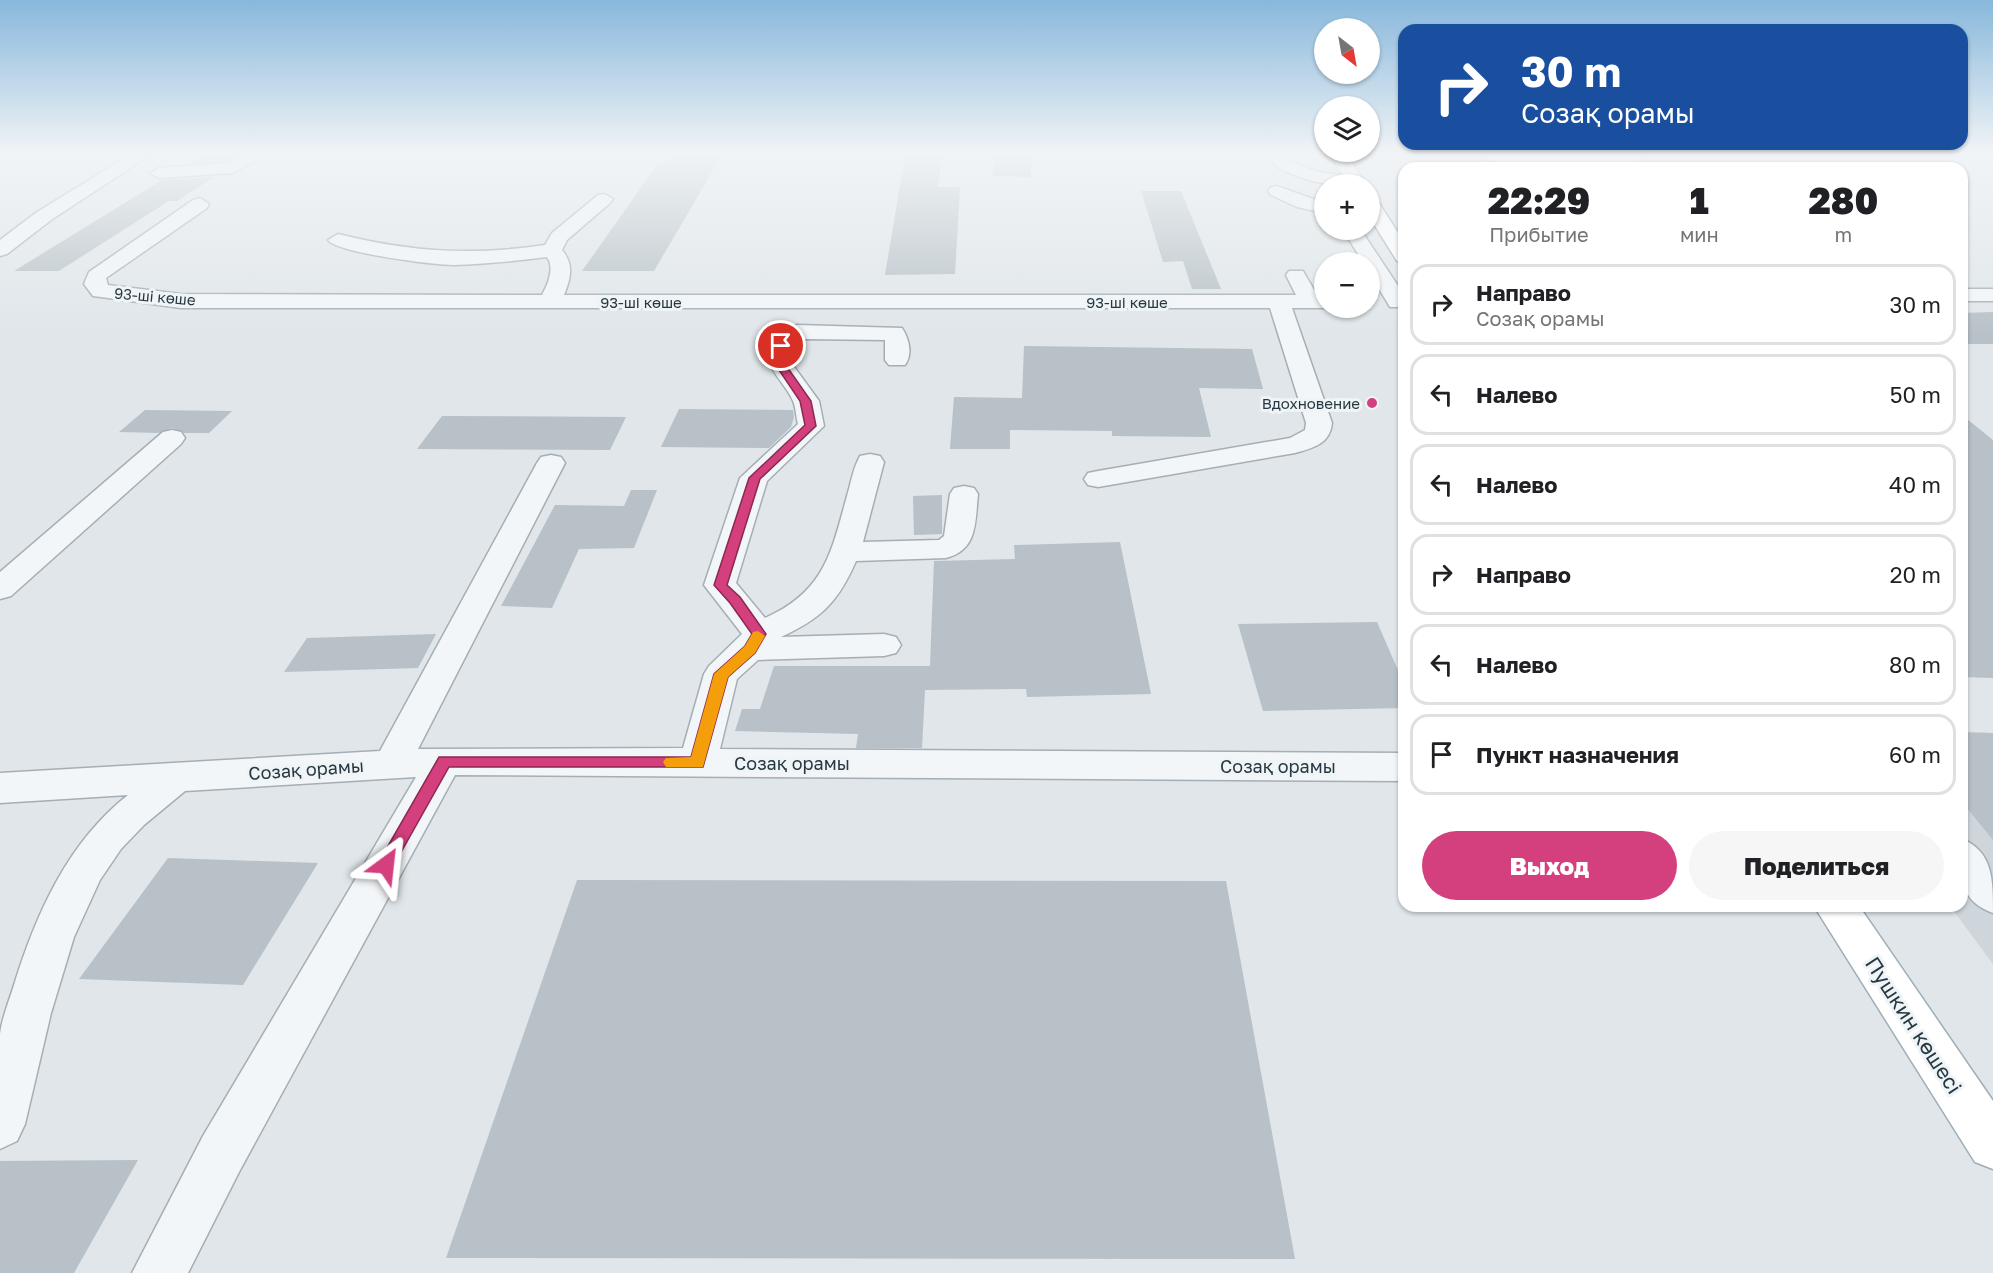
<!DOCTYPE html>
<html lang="ru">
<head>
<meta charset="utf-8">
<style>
	:root { --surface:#fff; --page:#f6f6f6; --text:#202124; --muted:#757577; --line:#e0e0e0; --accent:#d43f7d }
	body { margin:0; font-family:"Golos Text",sans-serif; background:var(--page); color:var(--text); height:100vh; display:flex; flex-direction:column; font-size:22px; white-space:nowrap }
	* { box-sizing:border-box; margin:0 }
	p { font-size:20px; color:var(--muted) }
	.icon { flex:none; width:33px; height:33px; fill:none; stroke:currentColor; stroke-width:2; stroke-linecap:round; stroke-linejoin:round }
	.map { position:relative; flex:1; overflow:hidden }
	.drawer { position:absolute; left:1398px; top:162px; width:570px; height:750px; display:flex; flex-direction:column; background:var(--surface); border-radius:18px; box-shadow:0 2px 4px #0004 }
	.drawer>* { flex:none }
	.banner { position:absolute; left:1398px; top:24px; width:570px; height:126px; border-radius:18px; box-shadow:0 2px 4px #0004; background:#1a4fa0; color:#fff; overflow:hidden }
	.needle { width:39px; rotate:149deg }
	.controls { position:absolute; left:1314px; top:18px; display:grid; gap:12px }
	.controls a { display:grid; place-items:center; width:66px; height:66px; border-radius:50%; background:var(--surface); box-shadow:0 2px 4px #0004; font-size:30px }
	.pin { position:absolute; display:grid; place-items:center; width:51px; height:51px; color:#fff; margin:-26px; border:3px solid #fff; border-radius:50%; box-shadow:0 2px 6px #0007 }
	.me { position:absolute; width:66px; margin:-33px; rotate:30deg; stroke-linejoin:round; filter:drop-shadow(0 0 4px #0008) }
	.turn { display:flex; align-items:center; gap:21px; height:126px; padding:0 24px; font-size:27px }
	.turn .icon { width:78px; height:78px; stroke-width:2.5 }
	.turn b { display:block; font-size:42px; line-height:51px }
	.eta { display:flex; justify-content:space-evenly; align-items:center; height:102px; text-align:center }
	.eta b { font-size:36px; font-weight:800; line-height:42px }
	.primary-button { display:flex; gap:12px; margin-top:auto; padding:12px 24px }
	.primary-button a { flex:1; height:69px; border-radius:36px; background:var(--accent); color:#fff; font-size:24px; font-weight:800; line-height:69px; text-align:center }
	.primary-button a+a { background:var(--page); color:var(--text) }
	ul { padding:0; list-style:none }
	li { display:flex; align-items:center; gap:18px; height:81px; margin:0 12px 9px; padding:0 12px; border:3px solid var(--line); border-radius:18px }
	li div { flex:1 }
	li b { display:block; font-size:22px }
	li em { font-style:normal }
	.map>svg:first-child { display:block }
</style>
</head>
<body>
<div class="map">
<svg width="1993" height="1273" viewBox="0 0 1993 1273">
	<rect width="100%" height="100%" fill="#e0e6ea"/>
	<!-- built -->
	<path fill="#ced6dc" d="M1962,736H1993V964L1950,906H1962Z"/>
	<!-- building -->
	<path fill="#b7c1c7" d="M202,155H238L228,161L189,164Z
		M671,155H722L654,271H582L659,162H667Z
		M905,155H942L938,187H960L955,274L885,275Z
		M995,155H1032L1031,177L992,176Z
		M214,177L177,201H169L59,271H14L162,180Z
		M1141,191H1181L1221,289H1192L1183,261L1163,262Z
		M1993,312V344H1962V313Z
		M1024,346L1252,349L1263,389L1199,388L1211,437L1112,436V431L1010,430V449H950L954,397L1022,398Z
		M679,409L793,410L794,417L791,427L769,448L661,447Z
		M145,410L232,411L209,433H184L172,428L159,433L119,432Z
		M1962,415L1993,440V678L1962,677Z
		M442,416L626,417L610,450L417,449Z
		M631,490H657L634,548L579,549L552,608L501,606L555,505L624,506Z
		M942,495V534L914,535L913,496Z
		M1120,542L1151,694L1027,697L1026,689L925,690L922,748H856L858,734L735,731L742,709H760L774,666H930L934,561L1015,559L1014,545Z
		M1377,622L1404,684V708L1263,711L1238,624Z
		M436,634L418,668L284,672L307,638Z
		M1962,732L1993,733V840L1962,802Z
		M168,858L318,863L243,985L79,979Z
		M577,880L1226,881L1295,1259L446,1258Z
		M138,1160L74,1273H0V1161Z"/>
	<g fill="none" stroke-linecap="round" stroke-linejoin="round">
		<defs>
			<path id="minor" d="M130,155H150L51,220L7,254L0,256V240L37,212Z
				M243,155H264L233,173L159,178L150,173L159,168L229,163Z
				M1265,155C1287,155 1302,169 1324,173C1335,175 1358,174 1365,183C1342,192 1278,177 1265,155Z
				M1482,155H1644L1645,157L1637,162L1506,163L1484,159Z
				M1277,186L1324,203V213L1297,207L1271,195L1268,191L1271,187Z
				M604,194L613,199L610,203L567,240L562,250C574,264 571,278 564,295H1296L1286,275L1289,271H1303L1317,295L1324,296V308H1328H1292L1332,423C1330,444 1313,448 1295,453L1098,487L1088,485L1084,479L1088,473L1098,471L1290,438L1305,430L1306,423L1270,308H181L101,297L93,296L84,284L89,272L193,200L200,198L209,204L207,208L106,278L108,285L181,294L542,295C548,284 555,268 547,257C516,261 485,264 454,265C435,265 337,253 328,240L338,234C410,252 471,256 545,245L552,233L598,195Z
				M1343,230H1361L1404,295V307H1390L1370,274V262H1363Z
				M1962,289H1993V301H1962Z
				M797,325L902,328C909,339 913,354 905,365H889L885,360V340L803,339L793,348L792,364L819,401L824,426L767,481L736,583L765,618C824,592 831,554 847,496C851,483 853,468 860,456L870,454L880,456L884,462L863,542L939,540L944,536L950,494L954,488L964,486L974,488L978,494C975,522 978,550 946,558L856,561C838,602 822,618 781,637L884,634L896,637L901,645L896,653L884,656L758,660L737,679L720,749L1404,753V781L455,775L239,1172L188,1273H132L203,1136L416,777L185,791L144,825L121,849L100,880L74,937L51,1013L25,1124L17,1141L0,1149C0,1111 0,1071 0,1034C2,1018 9,1001 14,985C36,914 68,842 128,795L0,803V773L380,751L537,463L541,457L551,455L561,457L565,463L418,749L683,748L704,674L709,666L742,634L704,585L740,478L798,424C796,417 796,408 793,401C785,380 752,359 777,337C784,331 788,327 797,325Z
				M172,430L181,432L185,438L181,444L11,596L0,599V572L163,432Z
				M1962,839C1993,852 1993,879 1993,913C1956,900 1962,873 1962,839Z"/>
			<path id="major" d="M1330,155H1347L1366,184H1348Z
				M1370,198L1377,200L1404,242V263L1397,261L1370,218Z
				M1814,906H1859L1993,1101V1169L1975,1162Z"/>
		</defs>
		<!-- minor casing -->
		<use href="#minor" stroke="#a5aeb4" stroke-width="3"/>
		<!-- major casing -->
		<use href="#major" stroke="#9faeb6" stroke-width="3"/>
		<!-- minor -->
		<use href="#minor" fill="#f3f6f8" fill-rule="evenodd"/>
		<!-- major -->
		<use href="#major" fill="#fff" fill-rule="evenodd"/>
	</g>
	<!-- sky -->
	<linearGradient id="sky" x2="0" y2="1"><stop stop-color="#88b8dc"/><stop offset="0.46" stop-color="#f1f4f6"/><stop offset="1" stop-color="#f1f4f6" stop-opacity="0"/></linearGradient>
	<rect width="1993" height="334" fill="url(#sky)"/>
	<!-- route -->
	<path fill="#d43f7d" stroke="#8a2951" stroke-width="1.5" d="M781,343L786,346L785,364L811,401L816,426L760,479L727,585L740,597L766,634L755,653L728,677L703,767H449L391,870H380L377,865L380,860L439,757H691L714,674L745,646L752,634L730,603L714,585L749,478L805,425L800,401L775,364L777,346Z"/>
	<!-- slow -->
	<path fill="#f59e0b" d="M758,631L765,636L755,653L728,677L703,767H666L663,762L666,758L691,757L714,674L745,646L753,632Z"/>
	<!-- markers -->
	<circle fill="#d43f7d" stroke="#eff4f7" stroke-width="2" cx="1372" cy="403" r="6"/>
	<g text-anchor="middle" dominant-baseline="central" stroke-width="6" stroke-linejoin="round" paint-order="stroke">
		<!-- far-street labels -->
		<g font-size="15" fill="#283842" stroke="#eff4f7">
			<text transform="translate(155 296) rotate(5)">93-ші көше</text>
			<text x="641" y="302">93-ші көше</text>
			<text x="1127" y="302">93-ші көше</text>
		</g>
		<!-- far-poi labels -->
		<g font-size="15" fill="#283842" stroke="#eff4f7" text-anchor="end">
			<text x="1360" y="403">Вдохновение</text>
		</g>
		<!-- street labels -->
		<g font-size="18" fill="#283842" stroke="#eff4f7">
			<text x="792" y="763">Созақ орамы</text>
			<text x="1278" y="766">Созақ орамы</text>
			<text transform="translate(306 769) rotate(-4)">Созақ орамы</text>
		</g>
		<!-- near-street labels -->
		<g font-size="21" fill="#283842" stroke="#eff4f7">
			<text transform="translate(1914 1025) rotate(57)">Пушкин көшесі</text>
		</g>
	</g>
</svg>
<div class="controls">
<a><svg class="needle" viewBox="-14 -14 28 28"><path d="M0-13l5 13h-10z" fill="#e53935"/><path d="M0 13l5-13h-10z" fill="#757577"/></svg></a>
<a><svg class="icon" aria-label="layers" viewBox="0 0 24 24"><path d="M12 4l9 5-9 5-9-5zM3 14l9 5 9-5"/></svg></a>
<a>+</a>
<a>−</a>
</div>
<div class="pin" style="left:781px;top:346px;background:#d93025"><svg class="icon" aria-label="arrive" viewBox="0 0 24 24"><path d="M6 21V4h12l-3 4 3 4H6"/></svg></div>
<svg class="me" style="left:386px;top:865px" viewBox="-20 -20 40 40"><path d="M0-17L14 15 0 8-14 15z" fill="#d43f7d" stroke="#fff" stroke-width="4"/></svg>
<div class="banner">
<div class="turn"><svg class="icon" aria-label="right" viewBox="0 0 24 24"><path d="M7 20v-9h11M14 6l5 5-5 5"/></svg><div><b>30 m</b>Созақ орамы</div></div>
</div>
<section class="drawer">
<div class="eta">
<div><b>22:29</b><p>Прибытие</p></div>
<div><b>1</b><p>мин</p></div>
<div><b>280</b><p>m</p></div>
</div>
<ul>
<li><svg class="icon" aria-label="right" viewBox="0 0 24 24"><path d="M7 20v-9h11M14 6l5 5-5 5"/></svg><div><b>Направо</b><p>Созақ орамы</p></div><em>30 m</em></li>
<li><svg class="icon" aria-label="left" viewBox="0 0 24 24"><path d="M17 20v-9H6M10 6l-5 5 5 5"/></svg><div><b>Налево</b></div><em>50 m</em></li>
<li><svg class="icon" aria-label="left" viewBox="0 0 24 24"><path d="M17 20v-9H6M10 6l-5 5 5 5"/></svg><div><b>Налево</b></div><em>40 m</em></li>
<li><svg class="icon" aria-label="right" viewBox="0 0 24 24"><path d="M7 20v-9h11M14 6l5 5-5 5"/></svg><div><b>Направо</b></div><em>20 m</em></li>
<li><svg class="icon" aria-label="left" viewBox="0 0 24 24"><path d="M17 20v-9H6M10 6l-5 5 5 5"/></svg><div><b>Налево</b></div><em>80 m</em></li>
<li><svg class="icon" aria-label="arrive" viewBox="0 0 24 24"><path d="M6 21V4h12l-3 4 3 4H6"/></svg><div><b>Пункт назначения</b></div><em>60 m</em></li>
</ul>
<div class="primary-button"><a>Выход</a><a>Поделиться</a></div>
</section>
</div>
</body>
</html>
